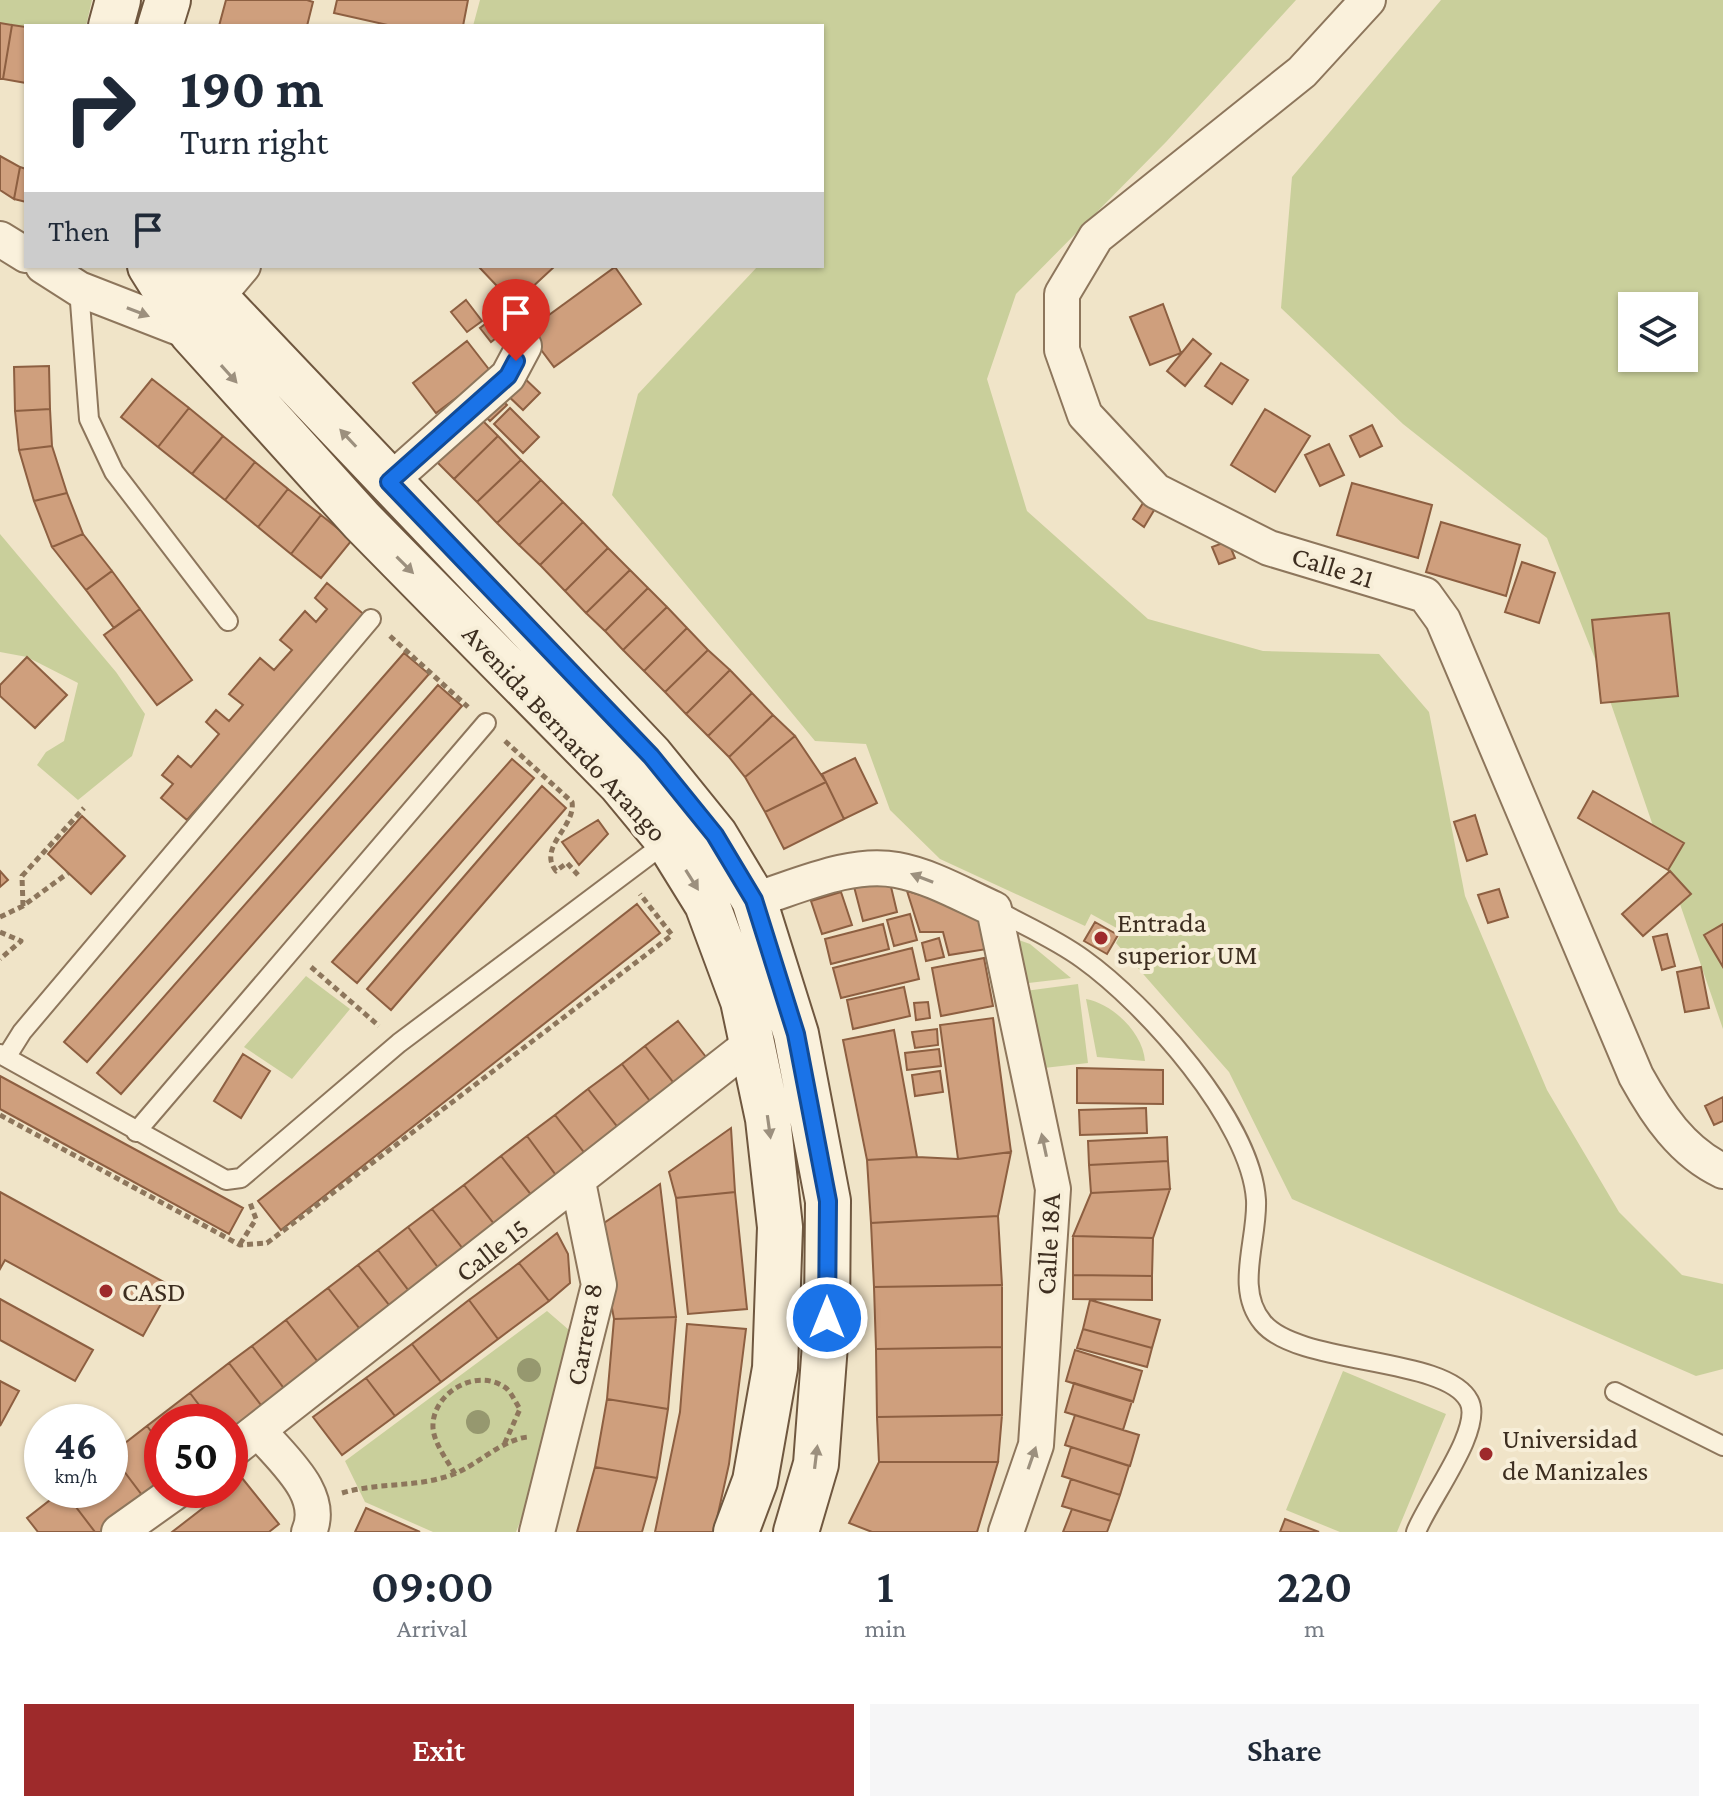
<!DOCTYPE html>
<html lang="en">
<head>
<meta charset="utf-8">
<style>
	:root { --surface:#fff; --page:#f6f6f7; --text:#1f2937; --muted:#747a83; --accent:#9e2a2b }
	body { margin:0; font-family:"Crimson Pro",serif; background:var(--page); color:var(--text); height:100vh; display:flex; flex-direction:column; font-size:30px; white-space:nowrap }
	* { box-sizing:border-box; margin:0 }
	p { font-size:26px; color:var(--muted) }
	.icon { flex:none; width:44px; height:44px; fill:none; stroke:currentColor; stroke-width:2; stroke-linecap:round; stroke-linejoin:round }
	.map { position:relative; height:1532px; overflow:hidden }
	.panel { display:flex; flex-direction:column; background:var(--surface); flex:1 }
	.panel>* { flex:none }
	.top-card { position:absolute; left:24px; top:24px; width:800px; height:244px; border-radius:0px; box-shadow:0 2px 6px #0004; background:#fff; color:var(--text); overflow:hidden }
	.buttons { position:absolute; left:1618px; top:292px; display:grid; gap:16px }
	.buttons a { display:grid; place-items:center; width:80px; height:80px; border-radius:0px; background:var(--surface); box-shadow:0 2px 6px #0004; font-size:40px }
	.speed { position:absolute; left:24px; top:1404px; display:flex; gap:16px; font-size:40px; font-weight:700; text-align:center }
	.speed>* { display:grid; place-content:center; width:104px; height:104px; border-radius:50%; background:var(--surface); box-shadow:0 2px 6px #0004; line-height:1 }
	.speed small { font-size:20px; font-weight:400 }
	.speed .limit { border:12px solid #d22; background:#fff; color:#111 }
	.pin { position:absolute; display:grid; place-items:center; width:68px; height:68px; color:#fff; margin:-82px -34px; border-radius:50% 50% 50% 0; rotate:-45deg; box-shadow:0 0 8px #0007 }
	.pin .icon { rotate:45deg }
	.me { position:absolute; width:88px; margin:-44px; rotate:0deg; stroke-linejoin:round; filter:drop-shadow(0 0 6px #0008) }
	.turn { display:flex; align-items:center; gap:28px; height:168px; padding:0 24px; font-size:36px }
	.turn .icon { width:104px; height:104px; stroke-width:2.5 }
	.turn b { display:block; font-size:56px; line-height:68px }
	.then { display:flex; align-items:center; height:76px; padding:0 24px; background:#0003; gap:16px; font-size:30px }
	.eta { display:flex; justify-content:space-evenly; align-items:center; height:136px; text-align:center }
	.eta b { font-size:48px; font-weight:600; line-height:56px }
	.button { display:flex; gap:16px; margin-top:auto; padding:16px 24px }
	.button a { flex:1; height:92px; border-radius:0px; background:var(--accent); color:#fff; font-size:32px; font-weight:600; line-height:92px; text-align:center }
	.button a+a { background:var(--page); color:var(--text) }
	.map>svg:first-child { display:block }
</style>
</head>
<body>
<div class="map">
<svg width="1723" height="1532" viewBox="0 0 1723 1532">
	<rect width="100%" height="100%" fill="#f0e4c8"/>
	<!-- green -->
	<path fill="#c9cf9b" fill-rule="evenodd" d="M0,0H92L86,26L26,27L0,23Z
		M480,0H1296L1166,142L1016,294L987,379L1027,511L1148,619L1263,651L1379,654L1429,712L1465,896L1547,1090L1619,1212L1682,1275L1723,1284V1369L1696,1376L1292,1199L1229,1072L1116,943L1122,931L1091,914L1085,926L940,859L890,810L866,744L815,741L612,495L638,394L758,266H822V26H473Z
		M1441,0H1723V1029L1599,669L1547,538L1403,424L1281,308L1292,177ZM1632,306H1684V358H1632Z
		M0,534L116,672L145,714L132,756L78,800L37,765L46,752L64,741L78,683L27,657L0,652Z
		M1008,936L1030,944L1071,978L1020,984Z
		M306,976L350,1009L292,1079L244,1047Z
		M1078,984L1088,1063L1035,1069L1025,991Z
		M1086,999C1113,1004 1143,1033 1145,1061L1097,1057Z
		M547,1311L569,1330L568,1371L562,1415L516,1532H433L365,1502L345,1461Z
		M1343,1371L1446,1414L1397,1532H1340L1286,1510Z"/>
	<!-- building -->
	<path fill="#cf9f7d" stroke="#8d5f41" stroke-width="2" d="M226,0H307L313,2L307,26H219Z
		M337,0H468L463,26H392L334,13Z
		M0,23L12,25L3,79H0Z
		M12,25L26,27V83L3,79Z
		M0,156L20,167L14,199L0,190Z
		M20,167L26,169V202L14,199Z
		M478,266H555L514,304Z
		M615,267L641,304L554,367L527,331Z
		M466,300L482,321L467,332L451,312Z
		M1163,304L1181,353L1150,365L1130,317Z
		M509,306L519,320L491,342L480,328Z
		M1193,339L1211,354L1185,386L1167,371Z
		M467,341L491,372L436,413L413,383Z
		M1221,363L1248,380L1232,404L1205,386Z
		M49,366L50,409L15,411L14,367Z
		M520,374L540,393L523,410L503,391Z
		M152,379L189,408L158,447L121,417Z
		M494,392L507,405L490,421L477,408Z
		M189,408L223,436L192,474L158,447Z
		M510,408L539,437L523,453L494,424Z
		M50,409L52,446L19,450L15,411Z
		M1265,409L1310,436L1275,492L1231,465Z
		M477,415L498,436L454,479L433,458Z
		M1372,425L1382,446L1360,457L1350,436Z
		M223,436L255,462L225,500L192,474Z
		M498,436L521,460L477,502L454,479Z
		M1329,444L1344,475L1320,486L1305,455Z
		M52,446L67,493L34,501L19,450Z
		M521,460L541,480L497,523L477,502Z
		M255,462L288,489L258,527L225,500Z
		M541,480L563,502L519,545L497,523Z
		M1352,483L1432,505L1418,558L1337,535Z
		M288,489L321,515L291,554L258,527Z
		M67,493L83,534L52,547L34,501Z
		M1148,495L1159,502L1144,527L1133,519Z
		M563,502L583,522L540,565L519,545Z
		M321,515L352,540L321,578L291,554Z
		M583,522L608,548L565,591L540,565Z
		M1441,522L1520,545L1506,596L1426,572Z
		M83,534L112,571L86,590L52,547Z
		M1228,541L1235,558L1219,564L1212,547Z
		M608,548L630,570L586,613L565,591Z
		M1522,562L1555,573L1539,623L1505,612Z
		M630,570L648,588L605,631L586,613Z
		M112,571L140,609L114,628L86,590Z
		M327,583L367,617L187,820L161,798L173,784L162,775L178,756L191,767L219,734L206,722L216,710L229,721L243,705L229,694L260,658L274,670L292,650L280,640L305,611L316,622L327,609L315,598Z
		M648,588L667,607L623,650L605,631Z
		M667,607L687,628L644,671L623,650Z
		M140,609L192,680L157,705L104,635Z
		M1669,613L1678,696L1601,703L1592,620Z
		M687,628L708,650L665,692L644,671Z
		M708,650L730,670L686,714L665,692Z
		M404,653L429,674L87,1062L64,1042Z
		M27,657L67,695L35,728L0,696V685Z
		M730,670L752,693L708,736L686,714Z
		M438,685L462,706L121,1094L97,1073Z
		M752,693L773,715L729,757L708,736Z
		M773,715L795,736L745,777L729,757Z
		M795,736L826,782L765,812L745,777Z
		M855,758L877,803L844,819L822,774Z
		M512,759L534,778L357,983L332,962Z
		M826,782L844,819L784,849L765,812Z
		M542,786L566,808L391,1010L367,989Z
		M1593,791L1684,843L1668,870L1578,818Z
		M1475,815L1487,854L1467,861L1454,822Z
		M82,816L125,856L91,894L48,854Z
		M598,820L608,834L579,865L562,842Z
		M887,870L897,912L863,921L852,879Z
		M0,871L8,880L0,887Z
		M1670,871L1691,894L1643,936L1622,914Z
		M1499,889L1508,917L1488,923L1478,895Z
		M907,891L983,913L987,949L949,955L943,932H920Z
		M841,892L852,925L822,934L811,901Z
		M637,904L660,933L281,1230L258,1201Z
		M910,914L917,940L894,946L887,920Z
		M1095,922L1118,935L1107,954L1084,941Z
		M883,924L889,949L831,964L825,939Z
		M1723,924V967L1704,935Z
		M1667,934L1675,966L1662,970L1653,937Z
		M939,938L944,957L926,961L922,943Z
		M912,948L919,979L841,998L833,968Z
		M984,958L993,1006L941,1016L932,968Z
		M1701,967L1709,1008L1685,1012L1677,972Z
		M904,987L910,1016L853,1029L847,1000Z
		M928,1002L930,1018L916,1020L914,1003Z
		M993,1018L1011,1152L958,1159L940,1025Z
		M678,1021L713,1066L680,1091L645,1046Z
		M937,1029L938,1045L915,1048L912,1032Z
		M894,1030L917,1157L867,1160L843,1040Z
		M645,1046L680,1091L656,1109L622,1064Z
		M939,1049L941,1066L907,1070L905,1053Z
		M243,1054L270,1071L241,1118L214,1101Z
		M622,1064L656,1109L623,1134L588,1089Z
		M1077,1068L1163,1070V1104L1077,1103Z
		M940,1071L943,1092L915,1096L912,1075Z
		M0,1076L243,1208L229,1234L0,1109Z
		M588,1089L623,1134L590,1160L555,1115Z
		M1723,1097V1121L1714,1125L1705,1106Z
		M1146,1108L1147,1133L1080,1135L1079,1110Z
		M555,1115L590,1160L561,1182L527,1136Z
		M731,1128L735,1192L676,1198L669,1172Z
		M527,1136L561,1182L536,1201L501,1156Z
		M1167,1137L1168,1161L1089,1165L1088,1141Z
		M1011,1152L998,1216L871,1223L867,1160L917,1157L958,1159Z
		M501,1156L536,1201L498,1229L464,1185Z
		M1168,1161L1170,1189L1091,1193L1089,1165Z
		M660,1184L676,1317L614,1319L597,1228Z
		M464,1185L498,1229L467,1254L432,1209Z
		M1170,1189L1153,1238L1073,1236L1091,1193Z
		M0,1192L171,1286L143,1336L5,1260L0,1269Z
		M735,1192L747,1309L688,1314L676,1198Z
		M432,1209L467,1254L442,1273L408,1227Z
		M998,1216L1002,1285L874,1287L871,1223Z
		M408,1227L442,1273L412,1295L378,1250Z
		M557,1233L568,1254L570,1283L549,1301L519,1263Z
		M1073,1236L1153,1238L1152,1276L1073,1275Z
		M378,1250L412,1295L393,1310L358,1265Z
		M519,1263L549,1301L498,1339L469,1300Z
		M358,1265L393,1310L363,1333L328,1288Z
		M1073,1275L1152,1276V1300L1073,1299Z
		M1002,1285V1347L876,1349L874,1287Z
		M328,1288L363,1333L321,1366L286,1320Z
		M0,1299L93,1350L75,1381L0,1340Z
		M469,1300L498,1339L441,1382L412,1344Z
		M1090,1300L1160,1320L1152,1348L1083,1329Z
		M676,1317L668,1409L607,1399L614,1319Z
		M286,1320L321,1366L286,1391L252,1346Z
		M687,1324L746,1329L729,1464L714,1532H655L680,1412Z
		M1083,1329L1152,1348L1147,1367L1077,1348Z
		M412,1344L441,1382L395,1416L366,1378Z
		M252,1346L286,1391L264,1409L229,1363Z
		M1002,1347V1415L877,1417L876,1349Z
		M1075,1350L1142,1371L1133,1402L1066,1381Z
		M229,1363L264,1409L230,1435V1422H212L190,1393Z
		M366,1378L395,1416L342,1455L313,1417Z
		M0,1381L19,1391L0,1426Z
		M1074,1383L1132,1401L1123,1430L1065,1412Z
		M190,1393L212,1422H162V1445L147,1426Z
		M607,1399L668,1409L657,1478L595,1467Z
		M1002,1415L998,1462H879L877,1417Z
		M1075,1415L1139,1435L1130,1466L1065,1445Z
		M147,1426L162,1445V1486L145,1499L111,1454Z
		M1071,1447L1129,1466L1120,1495L1062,1476Z
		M111,1454L145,1499L102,1532H95L63,1490H110Z
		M879,1462H998L977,1532H872L849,1523Z
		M595,1467L657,1478L642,1532H577Z
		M242,1478L279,1524L269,1532H172Z
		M1071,1479L1120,1495L1111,1521L1062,1506Z
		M63,1490L95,1532H38L27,1518Z
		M366,1508L420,1532H355Z
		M1072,1509L1111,1521L1107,1532H1063Z
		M1285,1519L1319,1532H1280Z"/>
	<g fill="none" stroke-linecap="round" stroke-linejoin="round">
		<defs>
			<path id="service" d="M79,289L89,419L114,472L228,621
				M994,909C1023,925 1056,939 1083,959C1146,1004 1251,1121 1256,1200C1258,1240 1234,1289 1263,1323C1299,1366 1446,1356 1469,1401C1484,1429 1427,1502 1416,1532
				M0,1054L226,1180L241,1178L399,1043L668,841
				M7,1056L22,1032L371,619
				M136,1132L486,723
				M1615,1392L1723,1446"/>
			<path id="minor" d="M1368,0L1302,72L1096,237L1062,294V350L1085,415L1156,491L1269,548L1425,595L1443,620L1636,1076C1657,1114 1682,1152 1723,1171
				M0,239L26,255
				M43,266L79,289L192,333
				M216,298L243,266
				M389,482L508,376L524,346
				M754,900C797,887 851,861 897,870C930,876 963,895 994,909L1053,1189L1036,1445L1006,1532
				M259,1431C282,1459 326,1494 309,1532
				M230,1452L752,1043
				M119,1532L178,1490
				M537,1532L599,1285L578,1182"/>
			<path id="secondary" d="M111,26L118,0
				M160,26L168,0
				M150,266L192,333L362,521L620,783L668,841L707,904L743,1001L768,1119L780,1227L775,1368L755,1481L736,1532
				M198,266L216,298L232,315L651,756L715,835L754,900L796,1034L828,1201L827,1318L816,1464L796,1532"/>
		</defs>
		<!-- service casing -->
		<use href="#service" stroke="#8d765c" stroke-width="22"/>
		<!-- minor casing -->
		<use href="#minor" stroke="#8d765c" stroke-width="38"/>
		<!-- secondary casing -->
		<use href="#secondary" stroke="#6f573f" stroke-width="48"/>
		<!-- path -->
		<path stroke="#8d765c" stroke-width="5" stroke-dasharray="6 4" stroke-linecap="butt" d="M390,636L468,707
			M505,741L572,802C576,827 537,847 556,871L567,863L578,875
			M23,906L22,876L84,808
			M0,917L23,906L68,873
			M0,932L21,941L0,959
			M311,967L379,1026
			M0,1115L240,1245L267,1243L672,935L640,894
			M240,1244L256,1219L249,1200
			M455,1474C447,1460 434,1443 433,1428C431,1394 476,1366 506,1388C511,1392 516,1403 520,1409L503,1447
			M342,1493C379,1482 418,1488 454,1474C477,1465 503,1439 528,1437"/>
		<!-- service -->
		<use href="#service" stroke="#faf1dc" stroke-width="18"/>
		<!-- minor -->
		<use href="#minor" stroke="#faf1dc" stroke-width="34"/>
		<!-- secondary -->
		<use href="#secondary" stroke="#faf1dc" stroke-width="44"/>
	</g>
	<!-- trees -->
	<g fill="#96986f">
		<circle cx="529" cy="1370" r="12"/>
		<circle cx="478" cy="1422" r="12"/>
	</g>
	<!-- one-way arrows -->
	<defs><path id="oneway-solid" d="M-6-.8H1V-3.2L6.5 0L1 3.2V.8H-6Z" transform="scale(2)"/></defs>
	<g fill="#9c907e">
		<use href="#oneway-solid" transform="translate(138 312) rotate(21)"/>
		<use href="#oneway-solid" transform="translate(229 374) rotate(48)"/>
		<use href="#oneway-solid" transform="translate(348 438) rotate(-133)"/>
		<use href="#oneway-solid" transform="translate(405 565) rotate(45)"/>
		<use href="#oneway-solid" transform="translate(922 878) rotate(-159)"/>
		<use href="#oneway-solid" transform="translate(692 880) rotate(58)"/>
		<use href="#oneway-solid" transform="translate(769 1127) rotate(82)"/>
		<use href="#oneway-solid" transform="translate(1044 1145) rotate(-102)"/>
		<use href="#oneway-solid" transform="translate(816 1457) rotate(-83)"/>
		<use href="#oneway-solid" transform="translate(1032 1458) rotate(-71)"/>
	</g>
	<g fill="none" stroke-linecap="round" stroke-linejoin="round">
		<defs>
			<path id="route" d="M516,361L508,376L389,482L651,756L715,835L754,900L796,1034L828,1201L827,1318"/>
		</defs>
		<!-- route casing -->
		<use href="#route" stroke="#114b97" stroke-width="20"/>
		<!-- route -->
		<use href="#route" stroke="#1a73e8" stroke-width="14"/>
	</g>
	<!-- markers -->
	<g fill="#9e2a2b" stroke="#f7eed8" stroke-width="3">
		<circle cx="1101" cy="938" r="8"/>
		<circle cx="106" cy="1291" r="8"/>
		<circle cx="1486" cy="1454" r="8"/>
	</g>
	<g text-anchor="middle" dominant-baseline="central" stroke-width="8" stroke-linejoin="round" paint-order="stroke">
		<!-- street labels -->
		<g font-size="28" fill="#3d2e20" stroke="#f7eed8">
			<text transform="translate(1333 567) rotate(17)">Calle 21</text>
			<text transform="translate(565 733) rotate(47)">Avenida Bernardo Arango</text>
			<text transform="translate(1048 1244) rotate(-87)">Calle 18A</text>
			<text transform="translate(492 1250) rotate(-38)">Calle 15</text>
			<text transform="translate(584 1334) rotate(-80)">Carrera 8</text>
		</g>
		<!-- poi labels -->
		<g font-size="28" fill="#3d2e20" stroke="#f7eed8" text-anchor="start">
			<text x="1117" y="922">Entrada<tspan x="1117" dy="32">superior UM</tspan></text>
			<text x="122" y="1291">CASD</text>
			<text x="1502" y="1438">Universidad<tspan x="1502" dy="32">de Manizales</tspan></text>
		</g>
	</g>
</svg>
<div class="buttons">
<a><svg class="icon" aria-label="layers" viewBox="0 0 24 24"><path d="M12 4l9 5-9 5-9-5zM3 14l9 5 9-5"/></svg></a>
</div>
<div class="speed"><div>46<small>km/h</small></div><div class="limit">50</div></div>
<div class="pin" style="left:516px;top:361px;background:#d93025"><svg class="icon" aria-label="arrive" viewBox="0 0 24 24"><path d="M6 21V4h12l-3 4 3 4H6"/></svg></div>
<svg class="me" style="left:827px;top:1318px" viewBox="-20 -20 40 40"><circle r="17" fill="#1a73e8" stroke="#fff" stroke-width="3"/><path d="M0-11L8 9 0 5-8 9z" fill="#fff"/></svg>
<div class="top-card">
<div class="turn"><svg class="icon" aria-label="right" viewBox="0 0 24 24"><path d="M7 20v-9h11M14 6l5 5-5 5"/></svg><div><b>190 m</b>Turn right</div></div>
<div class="then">Then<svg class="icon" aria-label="arrive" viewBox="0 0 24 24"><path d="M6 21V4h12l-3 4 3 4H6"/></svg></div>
</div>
</div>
<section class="panel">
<div class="eta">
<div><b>09:00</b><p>Arrival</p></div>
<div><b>1</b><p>min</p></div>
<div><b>220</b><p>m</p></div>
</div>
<div class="button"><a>Exit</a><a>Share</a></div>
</section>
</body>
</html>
